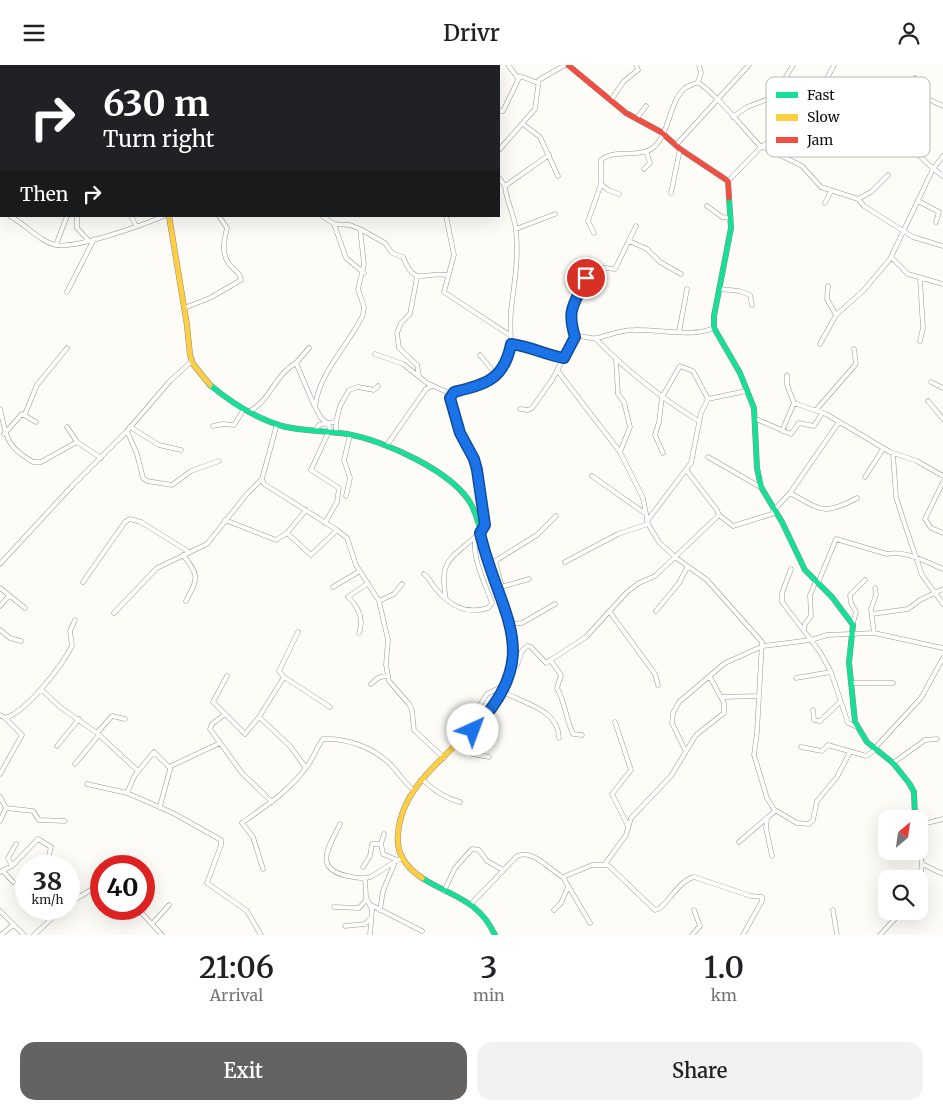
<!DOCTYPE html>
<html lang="en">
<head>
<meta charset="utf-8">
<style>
	:root { --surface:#fff; --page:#f2f2f2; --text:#202124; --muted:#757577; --accent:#646362 }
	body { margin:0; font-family:Merriweather,serif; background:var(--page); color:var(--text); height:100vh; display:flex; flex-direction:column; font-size:19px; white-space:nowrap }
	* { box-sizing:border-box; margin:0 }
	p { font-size:16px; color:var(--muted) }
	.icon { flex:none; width:28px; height:28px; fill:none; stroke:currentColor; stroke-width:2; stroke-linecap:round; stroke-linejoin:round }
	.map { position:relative; height:870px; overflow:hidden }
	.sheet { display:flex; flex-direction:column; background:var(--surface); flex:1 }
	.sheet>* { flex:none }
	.hud { position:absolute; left:0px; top:0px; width:500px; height:152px; box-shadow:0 5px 20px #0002; background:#202124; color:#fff; overflow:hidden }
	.needle { width:32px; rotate:29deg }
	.tools { position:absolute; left:878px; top:745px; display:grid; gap:10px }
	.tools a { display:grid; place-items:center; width:50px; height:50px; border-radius:10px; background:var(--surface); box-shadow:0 5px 20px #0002; font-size:25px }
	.speed { position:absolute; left:15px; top:790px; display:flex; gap:10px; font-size:25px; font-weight:700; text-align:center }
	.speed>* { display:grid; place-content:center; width:65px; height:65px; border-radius:50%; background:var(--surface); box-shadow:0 5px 20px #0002; line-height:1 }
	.speed small { font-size:12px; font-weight:400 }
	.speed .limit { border:8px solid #d22; background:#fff; color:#111 }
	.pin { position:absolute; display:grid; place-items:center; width:42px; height:42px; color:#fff; margin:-21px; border:2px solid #fff; border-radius:50%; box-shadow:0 1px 5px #0007 }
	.me { position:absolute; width:55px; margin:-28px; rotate:43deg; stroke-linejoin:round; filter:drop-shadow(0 0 4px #0008) }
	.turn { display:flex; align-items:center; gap:18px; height:105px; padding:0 20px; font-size:22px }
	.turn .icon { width:65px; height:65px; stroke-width:2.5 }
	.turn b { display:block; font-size:35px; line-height:42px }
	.then { display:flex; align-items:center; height:48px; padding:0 20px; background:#0003; gap:10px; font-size:19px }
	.eta { display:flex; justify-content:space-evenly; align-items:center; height:85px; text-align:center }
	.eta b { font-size:30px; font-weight:600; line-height:35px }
	.button { display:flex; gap:10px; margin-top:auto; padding:10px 20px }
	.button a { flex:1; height:58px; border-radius:15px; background:var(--accent); color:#fff; font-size:20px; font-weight:600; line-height:58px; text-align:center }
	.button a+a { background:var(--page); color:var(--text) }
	header { display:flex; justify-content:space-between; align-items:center; height:65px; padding:0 20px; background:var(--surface); font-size:22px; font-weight:600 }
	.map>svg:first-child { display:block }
</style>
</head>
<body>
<header><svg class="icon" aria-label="menu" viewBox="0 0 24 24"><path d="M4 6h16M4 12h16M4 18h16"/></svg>Drivr<svg class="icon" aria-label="person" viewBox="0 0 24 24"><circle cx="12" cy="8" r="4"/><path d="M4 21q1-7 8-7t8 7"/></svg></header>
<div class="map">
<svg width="943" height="870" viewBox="0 0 943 870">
	<rect width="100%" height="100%" fill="#fdfcf7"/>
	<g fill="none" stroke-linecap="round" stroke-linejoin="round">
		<defs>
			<path id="street" d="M102,0L109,1
				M306,0V1
				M376,0V1
				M508,0L518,13
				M81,1L83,0
				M0,12L1,11
				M915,13L928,34L943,41
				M698,17C722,35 740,60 761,82L786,65L812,54L817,45L822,23L834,0
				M781,20L791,28L818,41
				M611,35L624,16L638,5L636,0
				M499,46H503L520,11L538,18
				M890,46C901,71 920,95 943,111
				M733,52L747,42L768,34L780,22L793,0
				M637,53L646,41
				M523,59L540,72L558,111
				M676,80L749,0
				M0,81L1,80
				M499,85L535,44L539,15L565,0
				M644,104L650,98L646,86
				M499,113L505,121
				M728,116L761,82L766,83L802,101L821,122L858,134L864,141L913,172L943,181
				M601,119L608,125L619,129
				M671,128L680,84
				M858,134L871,127L888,110
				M918,136L939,147L936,157
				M825,138L831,126
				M707,141L722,152L731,153
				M0,146L1,147
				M10,151C25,159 39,176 56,180C76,184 143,160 164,151
				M77,151V163L89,176
				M131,151L136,161
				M322,151L334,159L350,160L360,164L385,178L392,188L403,192C415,223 424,206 447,210
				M446,151L454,190L444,227L511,271
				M334,159L346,193L364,208
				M516,164L555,149
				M594,168L588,156L601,119V95C614,83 640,94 654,82C670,67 669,38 684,24C688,20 694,20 698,17L701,8L699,0
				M629,176L647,184L660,197L681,209
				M56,180L67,151
				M891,192L908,209L943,219
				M417,212L410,249L401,258L397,268L399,283L417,300L419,311
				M828,221L827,234L836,250
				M720,224L739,226L750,230L752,240
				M67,227L94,174
				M184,243L210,233L241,215C241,208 234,205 229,199C221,188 224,176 227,163L219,151
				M679,267L687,224
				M575,272L570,258V246L588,210L595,202L615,204L636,161
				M596,274C626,305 660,332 697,355
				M920,276L923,263L920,214
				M511,279C530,281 545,289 564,293
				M820,279L836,250L864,225L890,194L933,104L943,91
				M309,283L296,298L314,340
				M375,289L403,299L427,318L451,329
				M480,290L497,311
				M616,295L618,329L624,337L630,362L620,387
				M557,305L620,387L643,433L648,459L659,477L675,492L707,515L762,577L757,667L754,690L767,733L775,746L739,777
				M931,317L943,323
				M928,336L943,354
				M794,338L826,349L890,387L917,396L943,411
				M0,344C7,372 5,381 33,397H41L77,377L101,393
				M520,344L528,345L532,343L552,315L575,272C583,269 589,275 597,273C610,270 620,265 634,265C660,264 691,273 714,263
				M816,345L856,299L854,284
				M248,347C270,337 275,309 296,298
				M25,349L37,320L67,283
				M756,354L791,369L799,358L814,361L822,348
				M336,357L340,341L349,325L358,322L374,325L378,321
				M277,359L262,414L264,419L337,465L347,473L356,500L379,536L388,575L386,600L389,616L409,639L412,645L414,665L444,693
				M213,361L223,359L234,360L244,344
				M67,362L77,377
				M130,362L159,380L181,385
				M315,365L319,360L327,358L332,367
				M127,366L137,389L143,413L147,416L172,420L191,406L219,396
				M782,366L794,338L787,320V310
				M336,367V357L327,358L321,353L315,342C319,307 348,281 363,250L364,242L358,224L364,199L360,164
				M4,369L22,349L36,357
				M387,380L426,324L432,321
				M663,388L655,370L659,357L662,332L680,301L693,306L708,334
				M893,389L896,432L906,463L922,510L943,539
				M708,392L762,423
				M592,411L646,449
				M865,412L883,384
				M943,417L925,454L931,463L943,468
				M790,428C821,445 824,451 857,433
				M346,431L350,413L344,395L350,370
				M773,446L790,428L839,357
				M719,450L733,461L775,448
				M225,455L276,475L287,468L306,445
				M647,456L691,398L701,348L708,334L746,326
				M325,458L337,437L339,423L311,405L329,366
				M481,467L485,460L477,405L474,394L460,368L450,333C454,321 489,322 500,308C515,289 509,267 511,246C514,219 519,193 516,166C515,151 506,136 505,121L549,90
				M287,468L311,490L337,465
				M183,490C200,511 198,513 186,536
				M565,497L618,469L648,459
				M0,499L72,421L127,366L170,316L192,296
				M791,504L782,528V537L820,587L831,607L848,658L857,662
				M424,509C430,513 431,519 436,524C450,541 466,550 488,543L492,538C484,515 468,487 478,464
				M83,517L125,457L130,454L141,457L189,487
				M818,518L836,474L887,489C906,485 926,497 943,504
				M333,522L360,506
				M501,522L529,514
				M0,523L25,543
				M499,527L501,518L495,496L537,470L556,451
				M446,534C439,496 449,495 475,472
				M379,536L394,529L402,519
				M0,541L9,531
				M609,546L655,609L658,620
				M656,546L679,518L688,501
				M114,548L157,503L207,479L247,429L262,414
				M872,549L908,544L920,535L943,524
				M853,558L856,547L851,538L850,530L865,515
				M510,559L522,558L555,539
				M0,565L10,573L21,576
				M804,565L805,559L811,551L810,530L816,516
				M298,567L279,606L284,612L330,642
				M359,568C364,554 359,542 348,532L368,518
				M874,568L871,544L876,530L875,523
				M551,596L561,610L557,623C565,637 566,654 573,669L582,670
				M512,601L517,600L522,586L527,581L531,582L546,598L586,572L627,527L639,518L655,511L719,450L717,445L687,406
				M227,611L213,637L245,669L259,652L284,612
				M796,613L831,607
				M851,618H893
				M371,619L378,613L388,610
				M42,625L60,642L97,668L138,706
				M502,626C523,639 558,643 559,673
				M722,632L758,631
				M813,645L814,655L820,656L840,637
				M0,650L5,653C27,647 62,600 72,581L70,566L75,555
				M224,650L212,659L210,664L242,708L272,737
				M259,652L290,681L306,703
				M615,657L631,705L612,729L628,761
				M97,668L112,651L125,654
				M460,678L473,689L489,692
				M57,681L79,654
				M453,681L487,629L505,620
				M801,682L822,686L828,680L866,691L875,685
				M874,684L921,633L943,593
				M685,685L672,658L673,648L679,637L725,598L763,581L811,575L827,570L874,568L943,583
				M893,698L925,675L937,674
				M75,699L99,670
				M169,702L154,687L135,710L127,728L173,748L221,775V780L207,818L247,846L261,870
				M0,709L22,670L5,653
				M423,715C434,726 445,733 460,737
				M87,719L127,728
				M0,732L6,743L33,746L39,755L65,756
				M160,741L171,701L220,678
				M775,745L797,758L809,759L813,755L817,736L837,712L850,687
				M767,754L766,763L772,791
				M0,756L6,743
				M340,759C330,781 312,803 347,811C354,812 363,815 370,812C381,807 390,798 401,794
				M919,760L943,754
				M384,769L381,779L383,789L397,795
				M919,781L922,799L919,821
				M605,799L626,770L631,753L671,711L696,670L724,648V638L710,612
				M922,799L943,809
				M12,801L8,793L16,779
				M363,802L370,791L372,779H381
				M263,804L253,772L242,758C264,742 288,727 305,704C313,695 316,683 323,674C347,673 372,682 389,698C398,707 404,717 413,725
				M0,807L12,801L38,774L51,782L49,790
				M4,807L13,817
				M563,812L590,858
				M365,813L366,832L372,845L370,870
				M444,826L455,803L472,784L479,785L487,796L503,805
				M69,838L101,819
				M472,838L517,791C534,784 549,805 563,812L592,800H608L655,845C666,844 676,817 694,812L751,831L762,832V836L743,870
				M371,840L422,866
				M334,842L359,843L367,834
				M138,844L162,870
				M380,845L383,826L395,797
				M554,845L561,838L568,822
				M833,845L837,870
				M0,846L24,870
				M153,858L169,840
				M345,861L365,859L371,853
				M1,870L13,860
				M34,870L62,844
				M692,870L700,861L694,845
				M880,870L902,846"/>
			<path id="fast" d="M729,133L731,163L714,251V263L740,308L754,343L757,403L761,422L782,457L805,505L832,532L853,560L849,597L855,657L867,677L893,698L909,718L914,727L915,754
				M210,320C233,339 258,355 286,362C306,366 327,366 347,369C383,375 455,407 472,441C482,461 484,485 491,507C497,526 506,544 511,564
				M422,813C452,832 478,834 495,870"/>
			<path id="slow" d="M178,0V1
				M169,151L187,260L190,290L193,299L210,320
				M422,813C406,802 396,789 398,769C402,714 460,684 491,643C508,621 517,592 511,564"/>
			<path id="jam" d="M568,0L626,48L661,67L680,84L728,116L729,133"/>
		</defs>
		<!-- street casing -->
		<use href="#street" stroke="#979795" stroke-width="5"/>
		<!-- fast casing -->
		<use href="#fast" stroke="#8e8d8b" stroke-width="6"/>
		<!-- slow casing -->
		<use href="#slow" stroke="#8e8d8b" stroke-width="6"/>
		<!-- jam casing -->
		<use href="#jam" stroke="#8e8d8b" stroke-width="6"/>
		<!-- street -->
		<use href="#street" stroke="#fffffe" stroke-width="4"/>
		<!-- fast -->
		<use href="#fast" stroke="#16e098" stroke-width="5"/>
		<!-- slow -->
		<use href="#slow" stroke="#ffcf43" stroke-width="5"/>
		<!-- jam -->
		<use href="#jam" stroke="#f24e42" stroke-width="5"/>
	</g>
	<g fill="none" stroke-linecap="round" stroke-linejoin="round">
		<defs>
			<path id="route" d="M473,665C547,588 499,551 480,468L485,460L477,405L474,394L460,368L450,333L454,327C486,319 504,315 511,279C530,281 545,290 564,293L575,272C566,243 575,239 586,213"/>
		</defs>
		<!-- route casing -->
		<use href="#route" stroke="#114b97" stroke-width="12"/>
		<!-- route -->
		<use href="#route" stroke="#1a73e8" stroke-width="9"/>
	</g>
	<!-- legend -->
	<rect x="766" y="12" width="164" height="80" rx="8" fill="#fff" stroke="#b8b8b8" stroke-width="1"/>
	<rect x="776" y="27" width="22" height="6" fill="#16e098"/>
	<rect x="776" y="49" width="22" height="7" fill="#ffcf43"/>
	<rect x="776" y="72" width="22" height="6" fill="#f24e42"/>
	<g font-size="14" fill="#111">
		<text x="807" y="35">Fast</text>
		<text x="807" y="57">Slow</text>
		<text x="807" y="80">Jam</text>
	</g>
</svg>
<div class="tools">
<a><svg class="needle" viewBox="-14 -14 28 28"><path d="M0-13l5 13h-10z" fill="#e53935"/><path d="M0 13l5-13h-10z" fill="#757577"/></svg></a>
<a><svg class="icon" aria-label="search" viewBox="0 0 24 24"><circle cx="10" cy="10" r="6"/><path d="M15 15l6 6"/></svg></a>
</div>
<div class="speed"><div>38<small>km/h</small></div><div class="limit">40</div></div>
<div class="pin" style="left:586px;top:213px;background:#d93025"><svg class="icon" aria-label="arrive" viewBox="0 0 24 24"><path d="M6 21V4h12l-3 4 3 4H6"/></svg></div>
<svg class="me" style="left:473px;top:665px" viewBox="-20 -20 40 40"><circle r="19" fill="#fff"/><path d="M0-13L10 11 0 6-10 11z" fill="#1a73e8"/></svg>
<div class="hud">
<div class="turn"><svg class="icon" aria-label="right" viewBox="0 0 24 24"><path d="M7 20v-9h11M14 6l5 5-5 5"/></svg><div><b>630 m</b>Turn right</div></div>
<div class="then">Then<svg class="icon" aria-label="right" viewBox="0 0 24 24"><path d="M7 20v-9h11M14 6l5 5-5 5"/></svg></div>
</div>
</div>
<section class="sheet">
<div class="eta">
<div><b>21:06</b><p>Arrival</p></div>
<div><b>3</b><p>min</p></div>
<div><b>1.0</b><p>km</p></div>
</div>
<div class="button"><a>Exit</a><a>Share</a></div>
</section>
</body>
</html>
